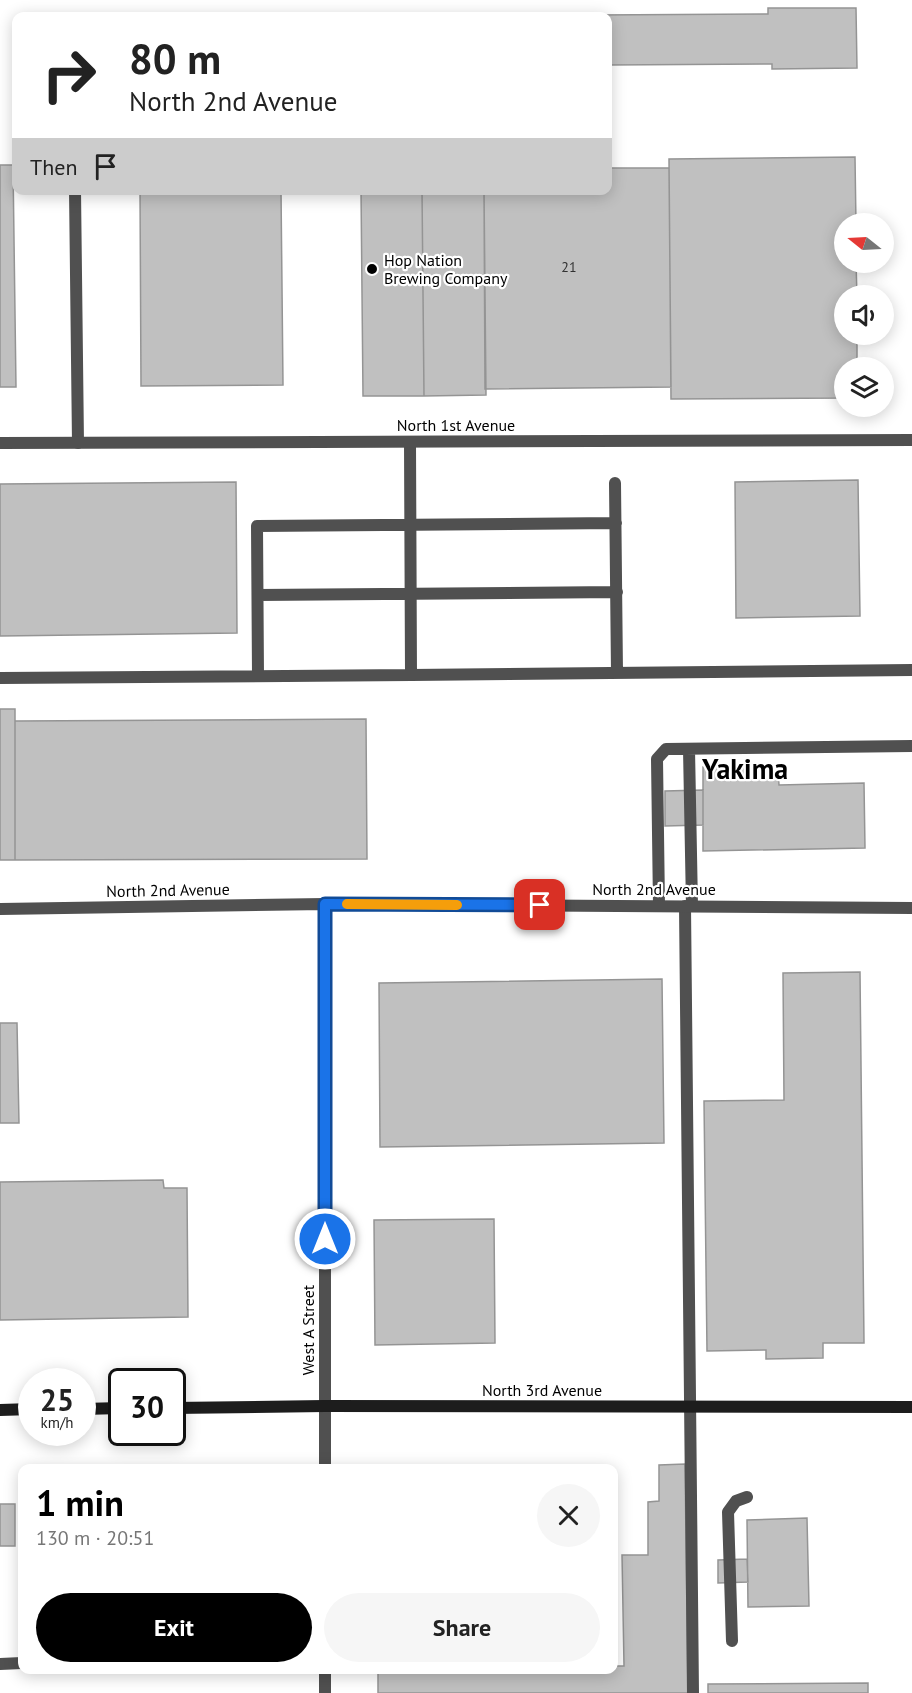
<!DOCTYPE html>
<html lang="en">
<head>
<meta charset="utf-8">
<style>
	:root { --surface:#fff; --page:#f6f6f6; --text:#222; --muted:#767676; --accent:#000 }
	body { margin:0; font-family:"PT Sans",sans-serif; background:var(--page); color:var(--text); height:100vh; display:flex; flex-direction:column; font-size:22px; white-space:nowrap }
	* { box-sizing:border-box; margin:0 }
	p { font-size:20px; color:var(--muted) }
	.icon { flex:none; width:33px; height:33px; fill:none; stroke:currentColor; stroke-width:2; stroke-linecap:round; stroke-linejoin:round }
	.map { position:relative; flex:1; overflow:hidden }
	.side { position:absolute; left:18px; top:1464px; width:600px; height:210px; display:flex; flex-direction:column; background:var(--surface); border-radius:12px; box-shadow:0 3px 15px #0003 }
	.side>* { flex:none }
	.banner { position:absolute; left:12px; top:12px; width:600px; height:183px; border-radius:12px; box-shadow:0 3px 15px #0003; background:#fff; color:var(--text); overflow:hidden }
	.needle { width:39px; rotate:288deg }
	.tools { position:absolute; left:834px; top:213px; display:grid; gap:12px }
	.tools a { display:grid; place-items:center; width:60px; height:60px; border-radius:50%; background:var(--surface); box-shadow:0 3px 15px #0003; font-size:30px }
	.speed { position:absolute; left:18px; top:1368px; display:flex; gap:12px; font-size:30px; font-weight:700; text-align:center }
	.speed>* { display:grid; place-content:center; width:78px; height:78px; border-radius:50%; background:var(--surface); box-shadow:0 3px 15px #0003; line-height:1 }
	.speed small { font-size:15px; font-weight:400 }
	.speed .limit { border:3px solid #111; border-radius:9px; background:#fff; color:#111 }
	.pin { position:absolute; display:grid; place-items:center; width:51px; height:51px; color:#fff; margin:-26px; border-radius:12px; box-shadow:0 3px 9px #0006 }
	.me { position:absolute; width:66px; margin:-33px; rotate:0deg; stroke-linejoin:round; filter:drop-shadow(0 0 4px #0008) }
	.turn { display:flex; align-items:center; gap:21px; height:126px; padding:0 18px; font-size:27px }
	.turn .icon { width:78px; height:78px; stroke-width:2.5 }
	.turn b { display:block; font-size:42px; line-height:51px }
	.then { display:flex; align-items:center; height:57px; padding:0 18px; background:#0003; gap:12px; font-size:22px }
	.round { display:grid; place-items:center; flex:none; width:63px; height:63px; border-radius:32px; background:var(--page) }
	.headline { display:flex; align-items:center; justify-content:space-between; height:102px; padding:0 18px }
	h1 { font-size:36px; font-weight:600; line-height:45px; color:var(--accent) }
	.button { display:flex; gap:12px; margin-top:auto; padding:12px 18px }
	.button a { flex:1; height:69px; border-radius:36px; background:var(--accent); color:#fff; font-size:24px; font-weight:600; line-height:69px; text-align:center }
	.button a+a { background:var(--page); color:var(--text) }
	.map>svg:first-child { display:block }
</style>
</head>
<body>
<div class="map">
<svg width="912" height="1693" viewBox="0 0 912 1693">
	<rect width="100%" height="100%" fill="#fff"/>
	<!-- building -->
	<path fill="#c0c0c0" stroke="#949494" stroke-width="1.5" d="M768,8H856L857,68L772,69V64L608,65V16H423L768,14Z
		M855,157L856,224H844V262H856L857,296H844V334H857V368H844V398L671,399L669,159Z
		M0,165H13L16,387H0Z
		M608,168H669L671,387L485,389L484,190H608Z
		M140,190H281L283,385L141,386Z
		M361,190H422L424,396H363Z
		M422,190H484L486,395L424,396Z
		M858,480L860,616L736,618L735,482Z
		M236,482L237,633L0,636V484Z
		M0,709H15V860H0Z
		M366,719L367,859L15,860V721Z
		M764,766V769L778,768L779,785L864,783L865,848L703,851V767Z
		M703,790V825L665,826V791Z
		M860,972L864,1343H823V1358L766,1359V1350L707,1351L704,1101L784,1100L783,973Z
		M662,979L664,1143L380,1147L379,983Z
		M0,1023H17L19,1123H0Z
		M163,1180L164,1188H187L188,1317L0,1320V1182Z
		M494,1219L495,1343L375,1345L374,1220Z
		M685,1464L688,1693H378V1670H614V1666H624L622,1555H648V1502L659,1501V1465Z
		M0,1504H15V1546H0Z
		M807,1518L809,1606L748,1607L747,1520Z
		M747,1559L748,1582L718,1583V1560Z
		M868,1683V1693H708V1684Z"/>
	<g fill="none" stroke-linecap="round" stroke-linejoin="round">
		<!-- lane -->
		<path stroke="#505050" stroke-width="12" d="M75,190L78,443
			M410,442L411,675L912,670
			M615,483L617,673
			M258,595L617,592
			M258,676L257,526L616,523
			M0,678L411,675
			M689,749L692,906
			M659,906L657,759L666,749L912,746
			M685,906L693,1693
			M732,1641L728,1512L736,1501L747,1497
			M0,1664L22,1663"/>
		<!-- street -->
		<path stroke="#505050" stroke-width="12" d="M0,443L912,440
			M0,909L325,904L912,908
			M325,1468V904
			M325,1693V1670"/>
		<!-- secondary -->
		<path stroke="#1d1d1d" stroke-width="12" d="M172,1408L325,1406L912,1407
			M82,1409L122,1408
			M0,1410L32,1409"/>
	</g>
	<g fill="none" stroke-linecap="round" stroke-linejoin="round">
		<defs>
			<path id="route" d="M325,1239V904L540,905"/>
		</defs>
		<!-- route casing -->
		<use href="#route" stroke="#114b97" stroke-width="15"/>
		<!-- route -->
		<use href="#route" stroke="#1a73e8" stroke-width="10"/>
		<!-- slow -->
		<path stroke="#f59e0b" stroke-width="10" d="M347,904L457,905"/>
	</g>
	<!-- markers -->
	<circle fill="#000" stroke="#fff" stroke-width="2" cx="372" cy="269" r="6"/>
	<g text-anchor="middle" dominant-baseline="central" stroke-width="4.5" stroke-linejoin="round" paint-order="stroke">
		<!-- number labels -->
		<g font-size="14" fill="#303030">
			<text x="569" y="267">21</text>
		</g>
		<!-- poi labels -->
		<g font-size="16" fill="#000" stroke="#fff" text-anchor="start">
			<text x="384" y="260">Hop Nation<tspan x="384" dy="18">Brewing Company</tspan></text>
		</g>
		<!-- street labels -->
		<g font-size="16" fill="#000" stroke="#fff">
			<text x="456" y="425">North 1st Avenue</text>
			<text x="654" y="889">North 2nd Avenue</text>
			<text transform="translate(168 890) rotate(-1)">North 2nd Avenue</text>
			<text transform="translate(308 1330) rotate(-90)">West A Street</text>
			<text x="542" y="1390">North 3rd Avenue</text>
		</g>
		<!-- town labels -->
		<g font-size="28" font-weight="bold" fill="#000" stroke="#fff">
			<text x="745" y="768">Yakima</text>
		</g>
	</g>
</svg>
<div class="tools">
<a><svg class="needle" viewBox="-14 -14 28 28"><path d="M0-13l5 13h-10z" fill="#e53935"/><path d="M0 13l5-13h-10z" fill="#767676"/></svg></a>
<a><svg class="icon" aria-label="sound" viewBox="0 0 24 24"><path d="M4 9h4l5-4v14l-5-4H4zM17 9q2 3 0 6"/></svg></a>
<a><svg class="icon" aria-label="layers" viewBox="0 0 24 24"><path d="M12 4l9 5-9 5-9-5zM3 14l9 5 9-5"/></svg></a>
</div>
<div class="speed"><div>25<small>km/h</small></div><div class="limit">30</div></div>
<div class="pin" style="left:540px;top:905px;background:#d93025"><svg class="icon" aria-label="arrive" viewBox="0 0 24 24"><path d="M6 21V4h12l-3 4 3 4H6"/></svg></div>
<svg class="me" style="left:325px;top:1239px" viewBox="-20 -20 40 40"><circle r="17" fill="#1a73e8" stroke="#fff" stroke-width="3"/><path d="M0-11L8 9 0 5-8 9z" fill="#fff"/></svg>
<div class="banner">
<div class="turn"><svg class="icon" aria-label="right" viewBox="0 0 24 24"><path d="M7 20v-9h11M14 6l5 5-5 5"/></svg><div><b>80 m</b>North 2nd Avenue</div></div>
<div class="then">Then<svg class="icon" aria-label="arrive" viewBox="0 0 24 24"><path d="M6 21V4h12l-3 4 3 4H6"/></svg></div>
</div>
<section class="side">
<div class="headline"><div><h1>1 min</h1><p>130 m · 20:51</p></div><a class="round"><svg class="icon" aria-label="close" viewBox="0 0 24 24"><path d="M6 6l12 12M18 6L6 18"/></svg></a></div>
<div class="button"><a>Exit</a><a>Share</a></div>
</section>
</div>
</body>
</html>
